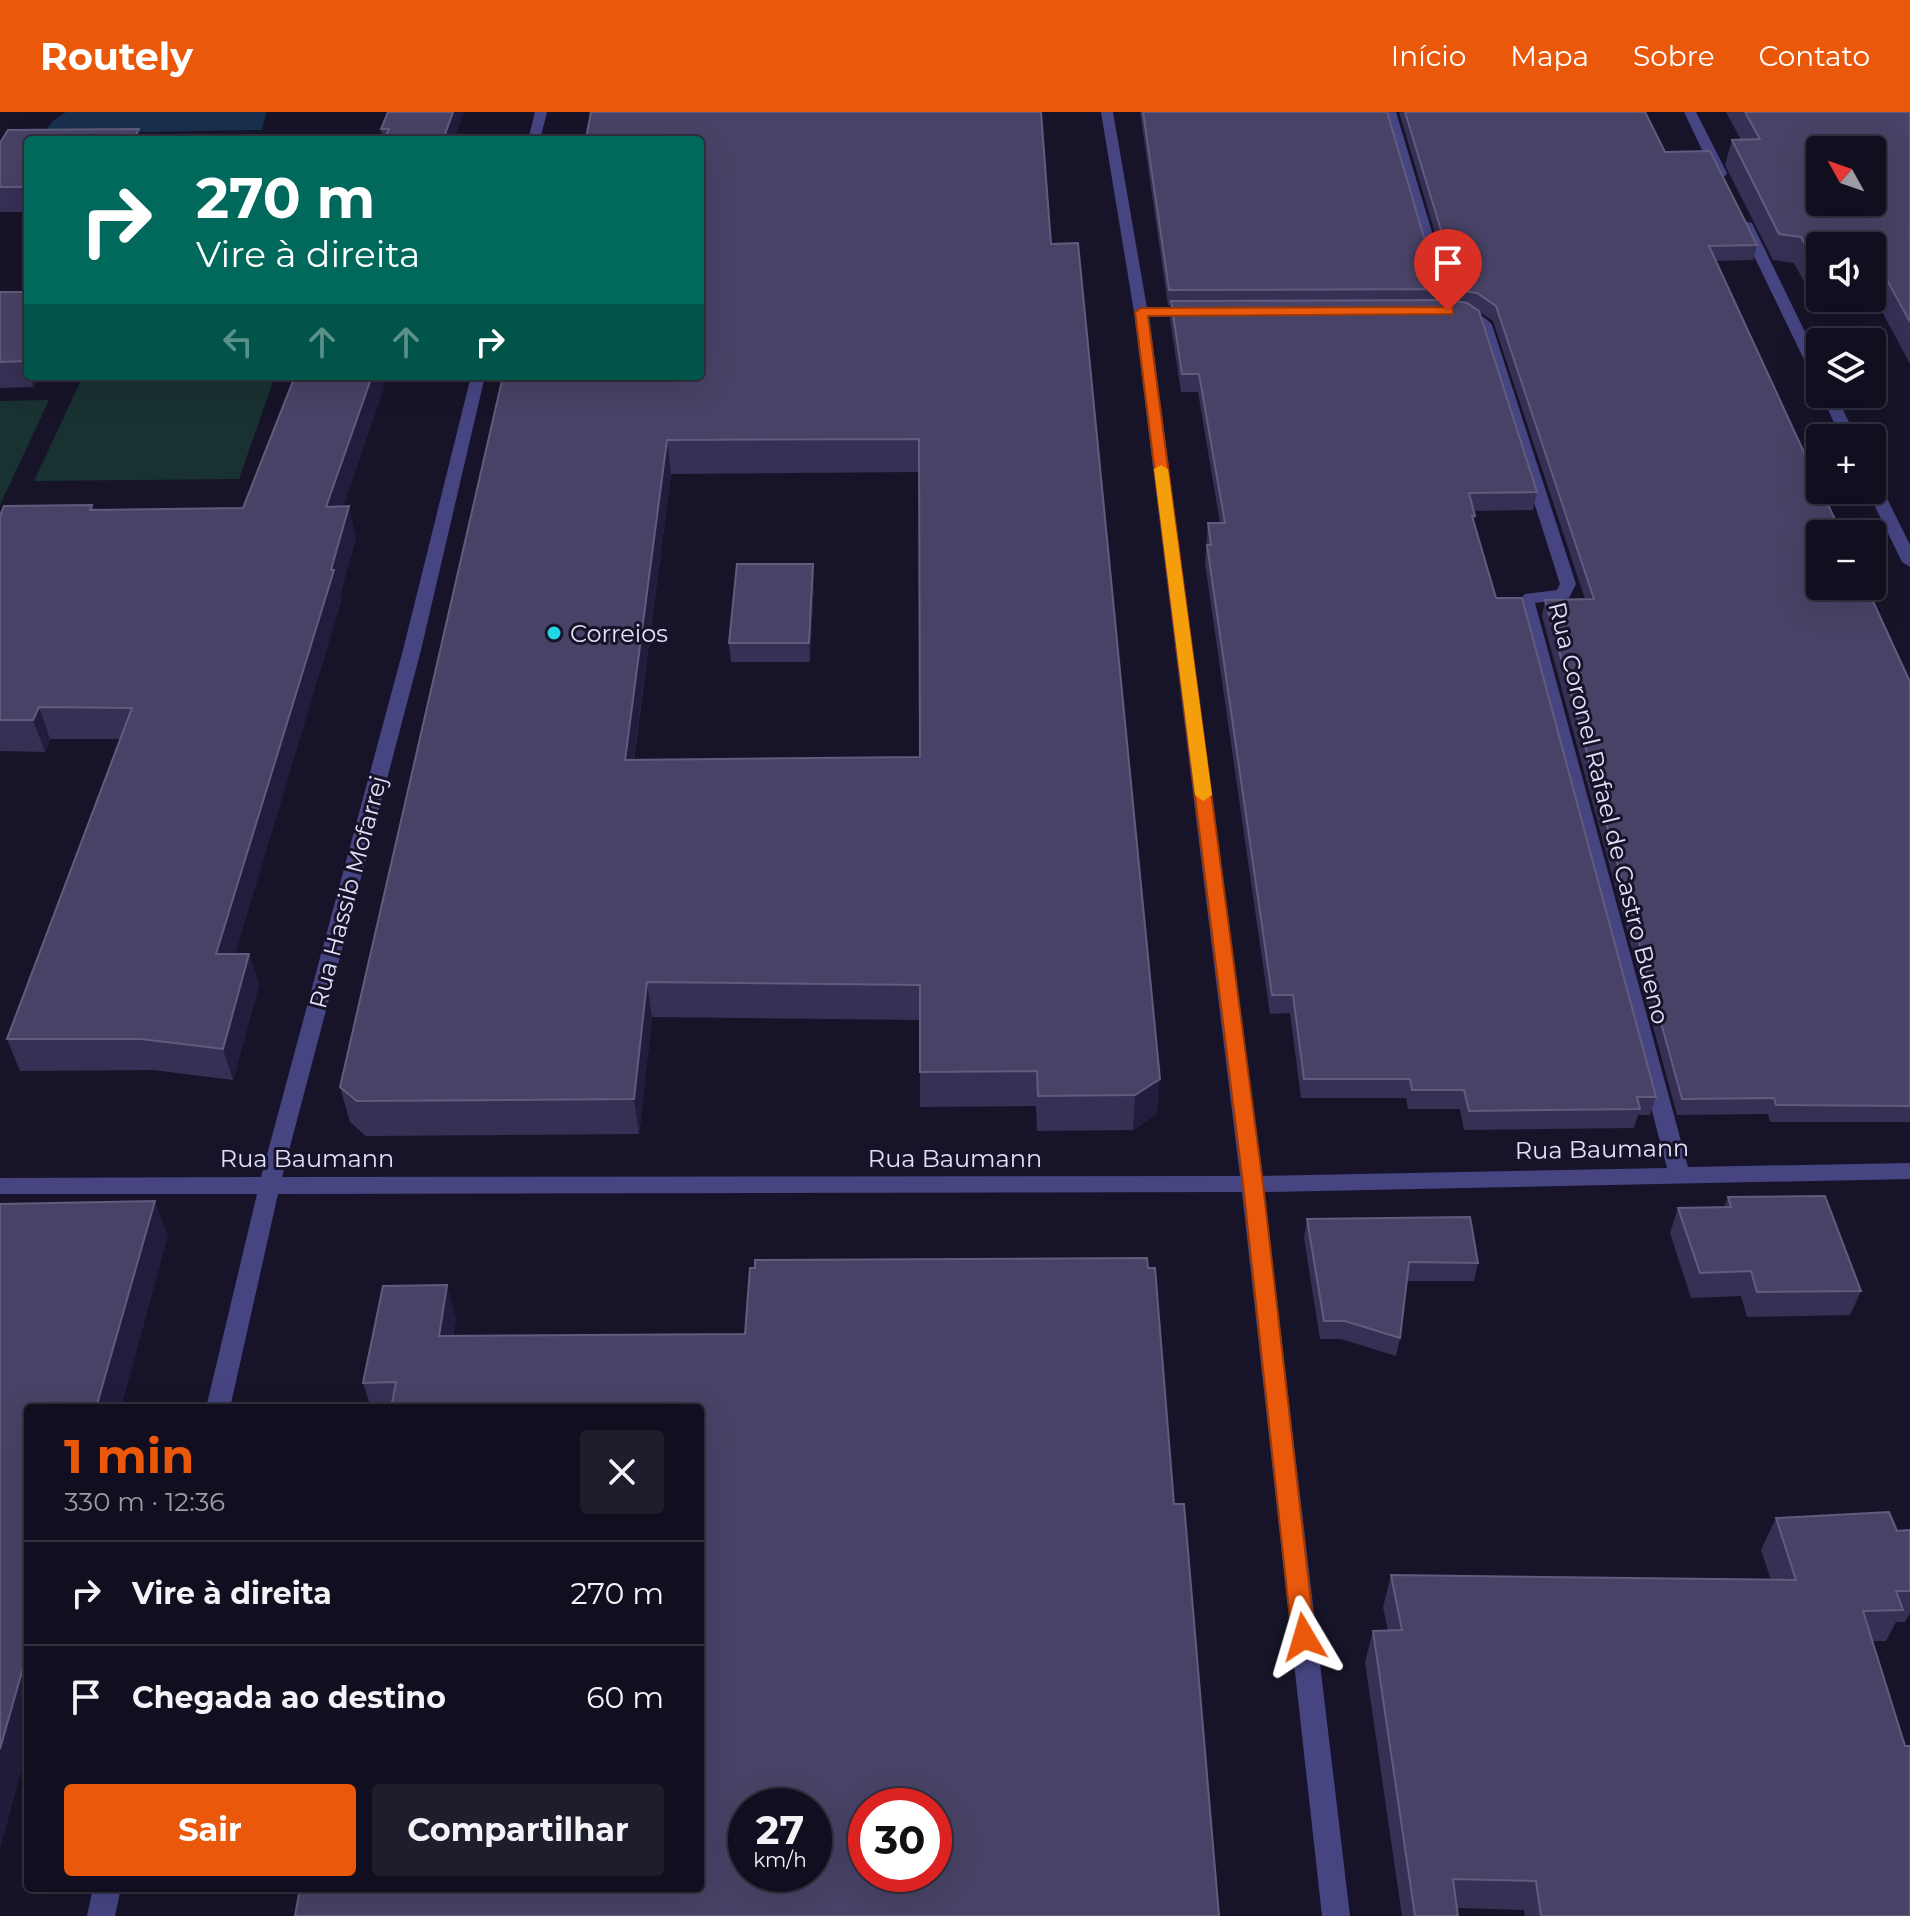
<!DOCTYPE html>
<html lang="pt">
<head>
<meta charset="utf-8">
<style>
	:root { --surface:#110f1f; --page:#1e1d2c; --text:#f1f3f6; --muted:#9c9ca4; --line:#302f3d; --accent:#ea580c }
	body { margin:0; font-family:Montserrat,sans-serif; background:var(--page); color:var(--text); height:100vh; display:flex; flex-direction:column; font-size:30px; white-space:nowrap }
	* { box-sizing:border-box; margin:0 }
	p { font-size:26px; color:var(--muted) }
	.icon { flex:none; width:44px; height:44px; fill:none; stroke:currentColor; stroke-width:2; stroke-linecap:round; stroke-linejoin:round }
	.map { position:relative; flex:1; overflow:hidden }
	.sheet { position:absolute; left:24px; top:1292px; width:680px; height:488px; display:flex; flex-direction:column; background:var(--surface); border-radius:8px; box-shadow:0 8px 32px #0002,0 0 0 2px var(--line) }
	.sheet>* { flex:none }
	.top-card { position:absolute; left:24px; top:24px; width:680px; height:244px; border-radius:8px; box-shadow:0 8px 32px #0002,0 0 0 2px var(--line); background:#00695c; color:#fff; overflow:hidden }
	.needle { width:52px; rotate:310deg }
	.fabs { position:absolute; left:1806px; top:24px; display:grid; gap:16px }
	.fabs a { display:grid; place-items:center; width:80px; height:80px; border-radius:8px; background:var(--surface); box-shadow:0 8px 32px #0002,0 0 0 2px var(--line); font-size:40px }
	.speed { position:absolute; left:728px; top:1676px; display:flex; gap:16px; font-size:40px; font-weight:700; text-align:center }
	.speed>* { display:grid; place-content:center; width:104px; height:104px; border-radius:50%; background:var(--surface); box-shadow:0 8px 32px #0002,0 0 0 2px var(--line); line-height:1 }
	.speed small { font-size:20px; font-weight:400 }
	.speed .limit { border:12px solid #d22; background:#fff; color:#111 }
	.pin { position:absolute; display:grid; place-items:center; width:68px; height:68px; color:#fff; margin:-82px -34px; border-radius:50% 50% 50% 0; rotate:-45deg; box-shadow:0 0 8px #0007 }
	.pin .icon { rotate:45deg }
	.me { position:absolute; width:88px; margin:-44px; rotate:353deg; stroke-linejoin:round; filter:drop-shadow(0 0 6px #0008) }
	.turn { display:flex; align-items:center; gap:28px; height:168px; padding:0 40px; font-size:36px }
	.turn .icon { width:104px; height:104px; stroke-width:2.5 }
	.turn b { display:block; font-size:56px; line-height:68px }
	.lanes { display:flex; align-items:center; height:76px; padding:0 40px; background:#0003; justify-content:center; gap:40px; direction:ltr }
	.lanes .off { opacity:.35 }
	.round { display:grid; place-items:center; flex:none; width:84px; height:84px; border-radius:8px; background:var(--page) }
	.overview { display:flex; align-items:center; justify-content:space-between; height:136px; padding:0 40px }
	h1 { font-size:48px; font-weight:700; line-height:60px; color:var(--accent) }
	.action { display:flex; gap:16px; margin-top:auto; padding:16px 40px }
	.action a { flex:1; height:92px; border-radius:8px; background:var(--accent); color:#fff; font-size:32px; font-weight:700; line-height:92px; text-align:center }
	.action a+a { background:var(--page); color:var(--text) }
	ul { padding:0; list-style:none }
	li { display:flex; align-items:center; gap:24px; height:104px; padding:0 40px; border-top:2px solid var(--line) }
	li div { flex:1 }
	li b { display:block; font-size:30px }
	li em { font-style:normal }
	header { display:flex; align-items:center; gap:48px; box-sizing:border-box; height:112px; padding:0 40px; background:var(--accent); color:#fff }
	header strong { font-size:38px }
	nav { display:flex; gap:44px; margin-inline-start:auto; font-size:28px }
	.map>svg:first-child { display:block }
</style>
</head>
<body>
<header>
<strong>Routely</strong>
<nav><a>Início</a><a>Mapa</a><a>Sobre</a><a>Contato</a></nav>
</header>
<div class="map">
<svg width="1910" height="1804" viewBox="0 0 1910 1804">
	<rect width="100%" height="100%" fill="#171429"/>
	<!-- green -->
	<path fill="#183231" d="M83,264H275L239,367L34,369Z
		M49,288L0,393V289Z"/>
	<!-- water -->
	<path fill="#182f4e" d="M66,0H265L266,2L262,18L43,22L53,9Z"/>
	<g fill="none" stroke-linecap="round" stroke-linejoin="round">
		<!-- minor -->
		<path fill="#464582" fill-rule="evenodd" d="M535,0H547L540,28H528Z
			M1101,0H1113L1147,196H1197L1204,200L1197,204H1149L1262,1064L1667,1056L1518,490L1525,482L1557,478L1560,472L1478,214L1452,203V197C1466,195 1484,202 1492,213L1576,472L1569,486L1535,491L1688,1055L1910,1051V1067L1264,1080L1350,1804H1322L1242,1080L278,1082L230,1296H206L257,1082H0V1066L261,1065L403,538L471,264H485L421,538L282,1065L1240,1064L1134,200Z
			M1384,0H1396L1450,180L1448,183H1438L1436,180Z
			M1684,0H1696L1727,61L1725,64L1713,61Z
			M1740,108L1752,111L1820,251V270L1813,266L1738,111Z
			M1821,282H1835L1857,326H1841Z
			M1872,367L1880,372L1910,433V455L1902,450L1867,378H1872Z
			M93,1776H121L115,1804H87Z"/>
	</g>
	<!-- wall -->
	<path fill="#363055" fill-rule="evenodd" d="M388,0L454,28H383L381,17Z
		M1140,0H1387L1436,166L1440,171H1450L1399,0H1645L1665,40L1757,133L1753,148L1716,149L1910,570V1010H1770L1768,1002L1677,1003L1542,504L1545,488L1585,487L1493,209L1474,196L1537,380L1533,398L1474,399L1475,404L1474,409L1496,486L1656,985L1650,1003H1638L1634,1016L1464,1018L1460,997H1408L1406,986H1301L1290,901L1270,902L1205,451L1208,411H1220L1198,280H1181L1170,207L1171,193H1168Z
		M1726,0H1910V252L1879,194H1817L1794,151L1773,148L1725,53L1732,28H1741ZM1820,134H1872V186H1820Z
		M28,28V100H0V31Z
		M1051,132L1157,1002L1133,1018L1037,1019L1036,994L920,995V908L652,905L639,1022L366,1024L350,1010L340,975L503,264ZM919,360L920,645L634,648L671,362Z
		M0,180H28V264H39L33,275L0,276Z
		M384,275L343,394L356,425L340,483L341,489L235,842H249L259,873L233,968L153,958L20,959L7,927L120,627H50L45,640L0,639V404L92,393L94,398L243,396Z
		M813,452L814,470L810,550H731L729,531Z
		M1728,1085L1861,1179L1850,1203L1747,1205L1741,1184L1691,1186L1670,1121L1678,1096L1724,1095Z
		M1307,1107L1478,1151L1474,1169H1406L1400,1226L1396,1244L1341,1227H1320L1304,1126Z
		M1147,1146L700,1296H371L363,1271L456,1207L453,1224L745,1222Z
		M1776,1406L1897,1419L1910,1418V1501L1905,1510H1896L1886,1529H1873L1910,1804H1525L1524,1798L1457,1796L1458,1804H1402L1365,1550L1373,1519H1388L1383,1495L1391,1463L1771,1468L1761,1438Z"/>
	<!-- shaded-wall -->
	<path fill="#221d3c" d="M453,0H464L454,28H443Z
		M139,17L142,28H133Z
		M30,264H39L33,275Z
		M372,264H382L384,275L333,425L326,395Z
		M667,328L671,362L629,683L625,648Z
		M349,394L356,425L340,483L341,489L226,873L216,842Z
		M813,452L814,470L810,550L809,531Z
		M39,595L50,627L45,640L33,608Z
		M249,842L259,873L233,968L223,937Z
		M647,870L652,905L639,1022L634,987Z
		M1160,967L1157,1002L1133,1018L1135,983Z
		M155,1089L168,1124L121,1296H96Z
		M447,1173L456,1207L447,1258L439,1224Z
		M28,1538V1635L0,1737V1637Z"/>
	<!-- building -->
	<path fill="#484366" stroke="#605c7e" stroke-width="2" fill-rule="evenodd" d="M388,0H453L443,28H384L389,17H381Z
		M591,0H1041L1051,132L1078,131L1160,967L1135,983L1038,984L1037,959L920,960V873L647,870L634,987L357,989L340,975L503,264H700V28H566V26H586ZM919,327L920,645L625,648L667,328Z
		M1143,0H1387L1436,166L1440,171H1450L1455,164L1405,0H1645L1665,40L1710,39L1757,133L1709,134L1820,375V378H1821L1842,422H1820V474H1866L1910,570V994L1776,993L1774,986L1682,987L1545,488L1594,487L1496,194L1477,181L1450,177L1169,178Z
		M1745,0H1910V210L1887,168H1872V134H1820V159L1801,125L1779,122L1732,28L1760,27ZM1820,38H1872V90H1820Z
		M139,17L133,28H28V75H0V31L8,18Z
		M0,180H28V243L25,249L0,250Z
		M1451,188L1467,191L1479,199L1537,380L1469,381L1475,404H1472L1496,486H1522L1656,985H1637L1640,997L1469,999L1464,978H1412L1410,967H1304L1293,883H1272L1207,433H1211L1208,411H1225L1199,262H1182L1171,189Z
		M295,264H372L326,395L349,394L331,458H334L216,842H249L223,937L141,927H7L132,596L39,595L33,608H0V404L4,394L92,393L90,398L243,396Z
		M737,452H813L809,531H729Z
		M1825,1084L1861,1179L1757,1180L1751,1159L1700,1161L1678,1096L1731,1095L1728,1085Z
		M155,1089L96,1296H28V1538L0,1637V1092Z
		M1470,1105L1478,1151L1409,1150L1400,1226L1345,1209H1324L1307,1107Z
		M1147,1146L1148,1156H1155L1174,1392H1184L1219,1804H295L300,1776H700V1296H391L396,1270L363,1271L383,1174L447,1173L439,1224L745,1222L750,1156H755V1148ZM746,1694H814V1762H746ZM866,1694H934V1762H866Z
		M1889,1400L1897,1419L1910,1418V1479H1896L1903,1498L1863,1499L1905,1634H1910V1804H1541L1536,1769L1453,1767L1458,1804H1415L1373,1519L1402,1518L1391,1463L1796,1468L1776,1406Z"/>
	<!-- route -->
	<path fill="#ea580c" stroke="#983908" stroke-width="2" d="M1448,195L1453,196V202L1148,204L1263,1072L1315,1525L1312,1532L1304,1535L1296,1532L1292,1525L1243,1072L1135,200L1141,196Z"/>
	<!-- slow -->
	<path fill="#f59e0b" d="M1161,353L1168,357L1212,683L1203,689L1195,683L1154,357Z"/>
	<!-- markers -->
	<circle fill="#23d6e4" stroke="#171429" stroke-width="3" cx="554" cy="521" r="8"/>
	<g text-anchor="middle" dominant-baseline="central" stroke-width="6" stroke-linejoin="round" paint-order="stroke">
		<!-- poi labels -->
		<g font-size="24" fill="#e2e0fb" stroke="#171429" text-anchor="start">
			<text x="570" y="521">Correios</text>
		</g>
		<!-- street labels -->
		<g font-size="24" fill="#e2e0fb" stroke="#171429">
			<text transform="translate(1609 701) rotate(76)">Rua Coronel Rafael de Castro Bueno</text>
			<text transform="translate(348 780) rotate(-75)">Rua Hassib Mofarrej</text>
			<text transform="translate(1602 1037) rotate(-1)">Rua Baumann</text>
			<text x="307" y="1046">Rua Baumann</text>
			<text x="955" y="1046">Rua Baumann</text>
		</g>
	</g>
</svg>
<div class="fabs">
<a><svg class="needle" viewBox="-14 -14 28 28"><path d="M0-13l5 13h-10z" fill="#e53935"/><path d="M0 13l5-13h-10z" fill="#9c9ca4"/></svg></a>
<a><svg class="icon" aria-label="sound" viewBox="0 0 24 24"><path d="M4 9h4l5-4v14l-5-4H4zM17 9q2 3 0 6"/></svg></a>
<a><svg class="icon" aria-label="layers" viewBox="0 0 24 24"><path d="M12 4l9 5-9 5-9-5zM3 14l9 5 9-5"/></svg></a>
<a>+</a>
<a>−</a>
</div>
<div class="speed"><div>27<small>km/h</small></div><div class="limit">30</div></div>
<div class="pin" style="left:1448px;top:199px;background:#d93025"><svg class="icon" aria-label="arrive" viewBox="0 0 24 24"><path d="M6 21V4h12l-3 4 3 4H6"/></svg></div>
<svg class="me" style="left:1304px;top:1525px" viewBox="-20 -20 40 40"><path d="M0-17L14 15 0 8-14 15z" fill="#ea580c" stroke="#fff" stroke-width="4"/></svg>
<div class="top-card">
<div class="turn"><svg class="icon" aria-label="right" viewBox="0 0 24 24"><path d="M7 20v-9h11M14 6l5 5-5 5"/></svg><div><b>270 m</b>Vire à direita</div></div>
<div class="lanes"><svg class="icon off" aria-label="left" viewBox="0 0 24 24"><path d="M17 20v-9H6M10 6l-5 5 5 5"/></svg><svg class="icon off" aria-label="ahead" viewBox="0 0 24 24"><path d="M12 20V5M6 11l6-6 6 6"/></svg><svg class="icon off" aria-label="ahead" viewBox="0 0 24 24"><path d="M12 20V5M6 11l6-6 6 6"/></svg><svg class="icon" aria-label="right" viewBox="0 0 24 24"><path d="M7 20v-9h11M14 6l5 5-5 5"/></svg></div>
</div>
<section class="sheet">
<div class="overview"><div><h1>1 min</h1><p>330 m · 12:36</p></div><a class="round"><svg class="icon" aria-label="close" viewBox="0 0 24 24"><path d="M6 6l12 12M18 6L6 18"/></svg></a></div>
<ul>
<li><svg class="icon" aria-label="right" viewBox="0 0 24 24"><path d="M7 20v-9h11M14 6l5 5-5 5"/></svg><div><b>Vire à direita</b></div><em>270 m</em></li>
<li><svg class="icon" aria-label="arrive" viewBox="0 0 24 24"><path d="M6 21V4h12l-3 4 3 4H6"/></svg><div><b>Chegada ao destino</b></div><em>60 m</em></li>
</ul>
<div class="action"><a>Sair</a><a>Compartilhar</a></div>
</section>
</div>
</body>
</html>
